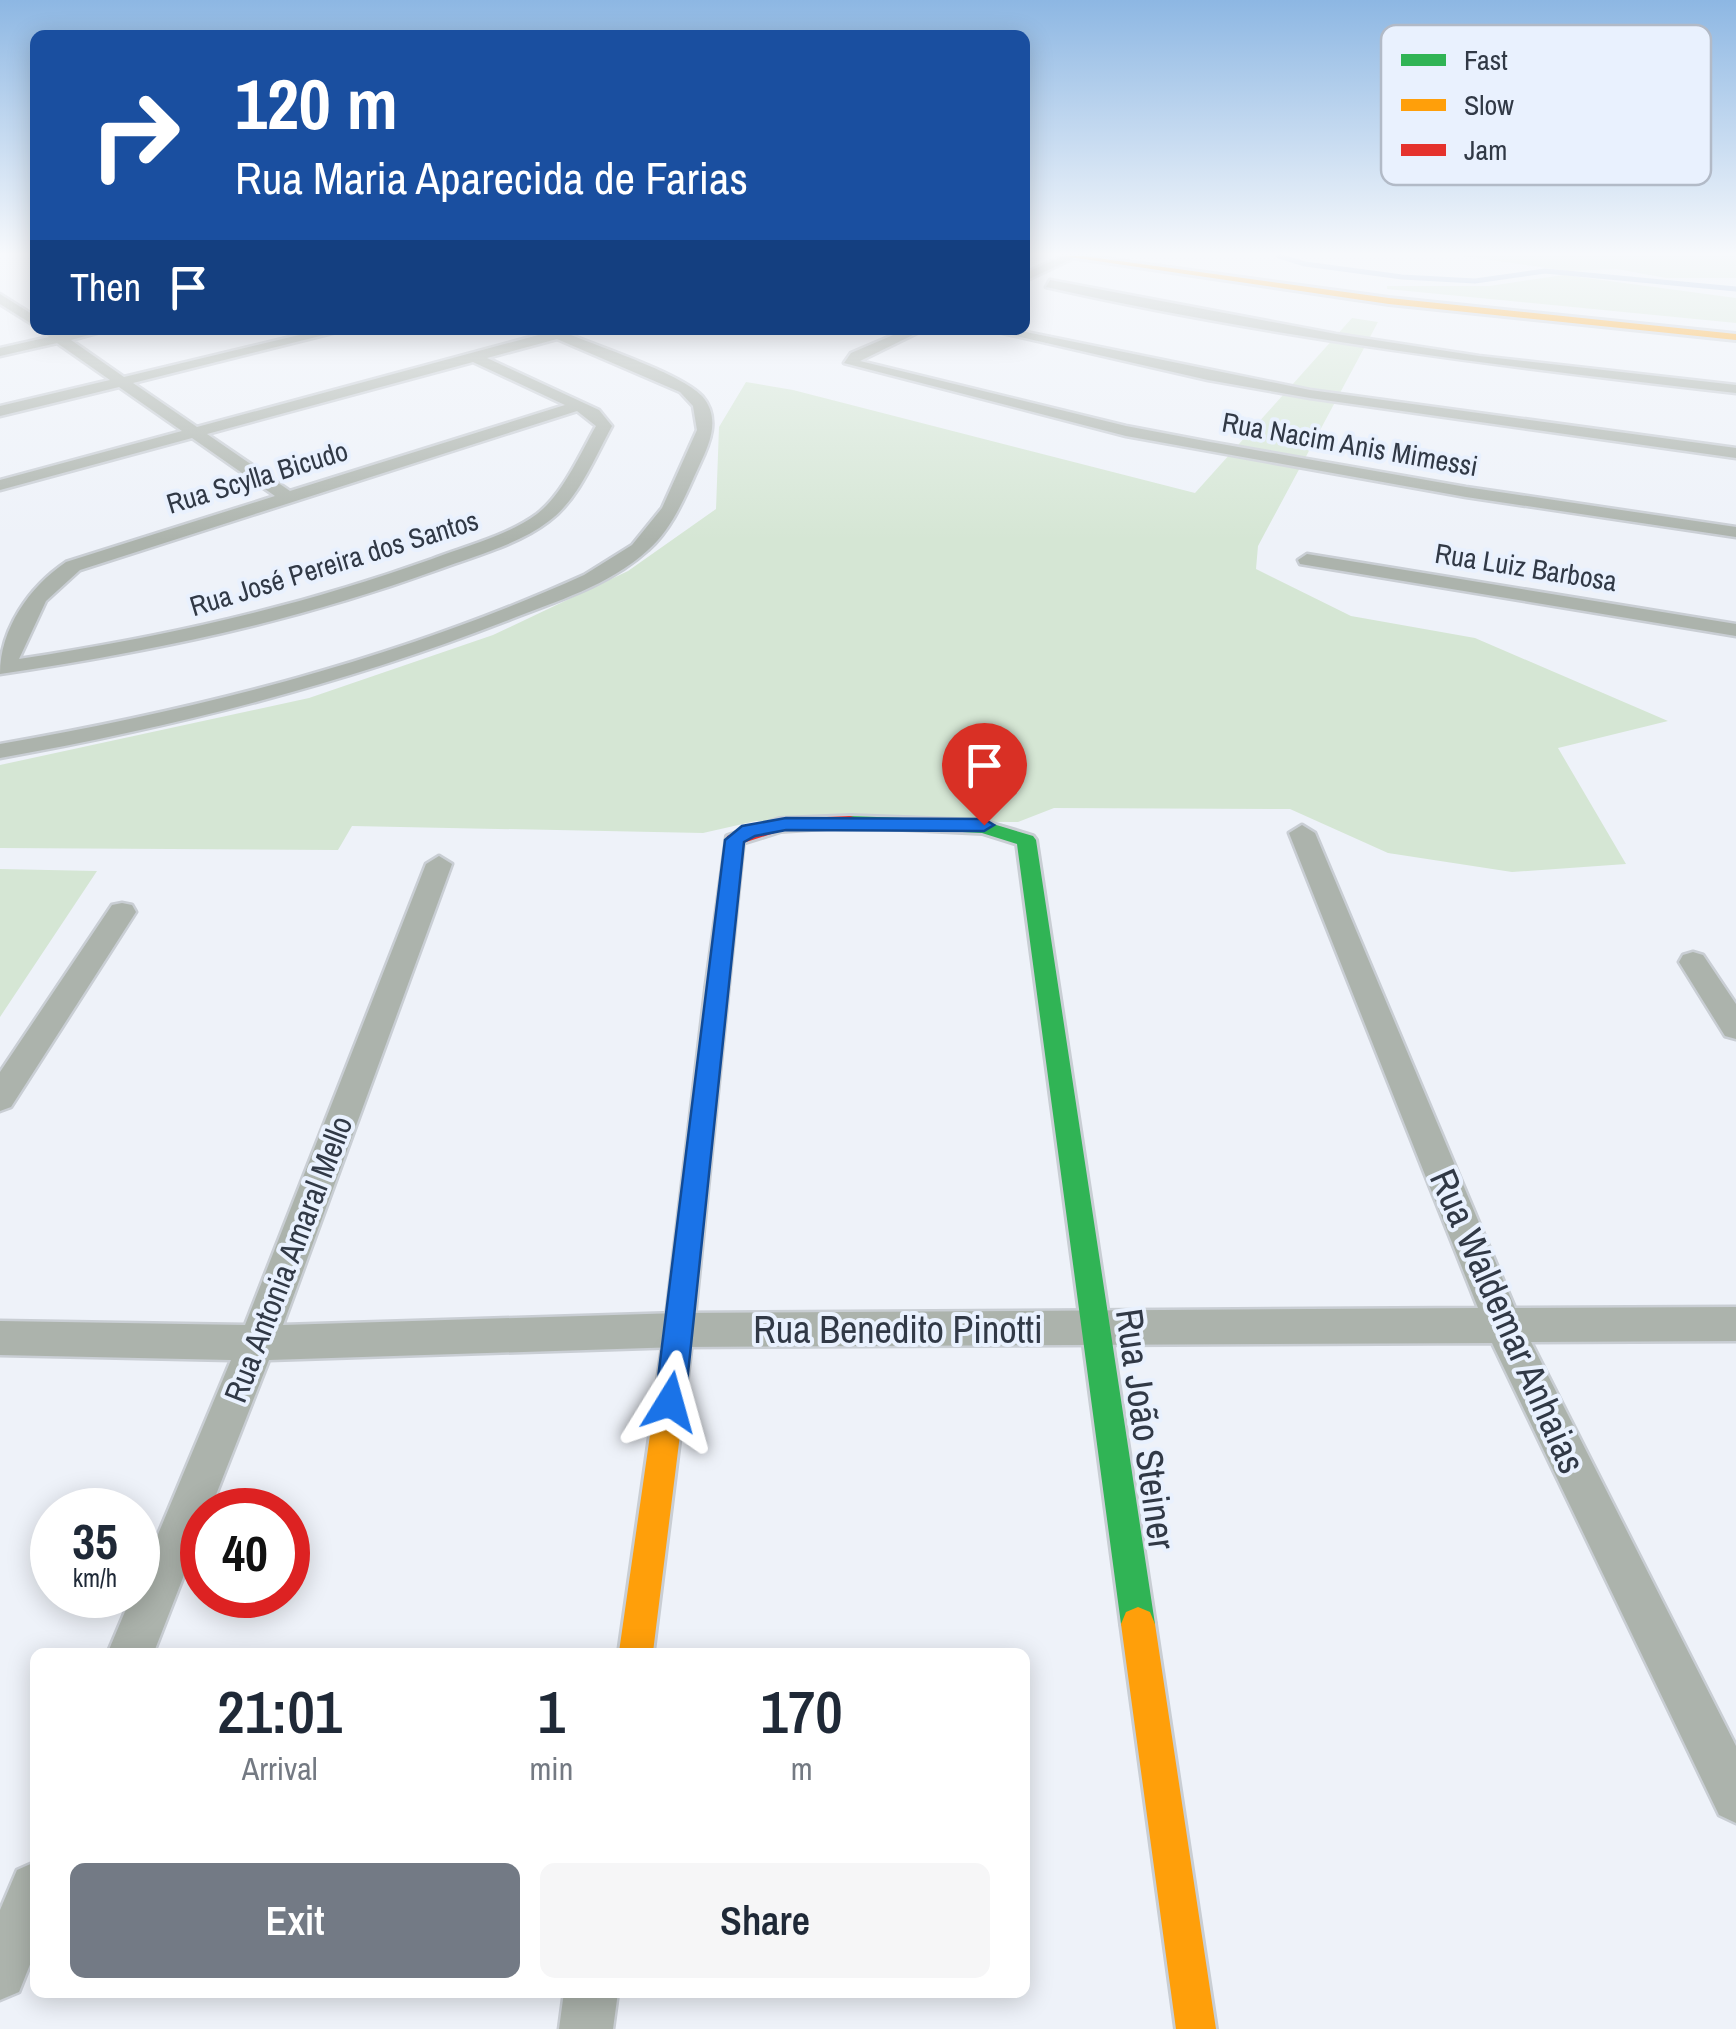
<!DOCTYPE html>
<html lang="en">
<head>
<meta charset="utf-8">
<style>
	:root { --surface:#fff; --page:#f6f6f7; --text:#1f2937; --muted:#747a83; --accent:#737a85 }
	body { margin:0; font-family:"Archivo Narrow",sans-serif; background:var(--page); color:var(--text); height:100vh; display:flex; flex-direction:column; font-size:38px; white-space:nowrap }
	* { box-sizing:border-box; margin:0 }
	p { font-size:32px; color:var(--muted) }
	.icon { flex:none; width:55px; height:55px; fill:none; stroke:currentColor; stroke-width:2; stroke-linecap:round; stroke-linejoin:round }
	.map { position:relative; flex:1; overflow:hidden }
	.panel { position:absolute; left:30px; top:1648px; width:1000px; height:350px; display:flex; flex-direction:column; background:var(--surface); border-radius:15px; box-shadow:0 5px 25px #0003 }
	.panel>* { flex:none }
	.guide { position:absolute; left:30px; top:30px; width:1000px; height:305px; border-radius:15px; box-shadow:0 5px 25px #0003; background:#1a4fa0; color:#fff; overflow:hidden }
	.speed { position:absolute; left:30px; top:1488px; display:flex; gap:20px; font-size:50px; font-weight:700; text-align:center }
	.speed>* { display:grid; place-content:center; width:130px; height:130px; border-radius:50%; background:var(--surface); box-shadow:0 5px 25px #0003; line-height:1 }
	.speed small { font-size:25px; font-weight:400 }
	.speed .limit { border:15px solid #d22; background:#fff; color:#111 }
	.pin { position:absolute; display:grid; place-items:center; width:85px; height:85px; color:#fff; margin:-102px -42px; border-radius:50% 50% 50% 0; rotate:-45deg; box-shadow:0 0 10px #0007 }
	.pin .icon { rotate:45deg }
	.me { position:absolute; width:110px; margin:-55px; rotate:8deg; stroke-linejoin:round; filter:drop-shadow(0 0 8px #0008) }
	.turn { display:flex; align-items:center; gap:35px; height:210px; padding:0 40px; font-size:45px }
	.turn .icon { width:130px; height:130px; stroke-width:2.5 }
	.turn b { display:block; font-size:70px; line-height:85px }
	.then { display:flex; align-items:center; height:95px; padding:0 40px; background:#0003; gap:20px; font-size:38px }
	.eta { display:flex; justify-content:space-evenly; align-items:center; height:170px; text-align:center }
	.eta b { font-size:60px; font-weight:600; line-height:70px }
	.cta { display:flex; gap:20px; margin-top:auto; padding:20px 40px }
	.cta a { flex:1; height:115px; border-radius:15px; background:var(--accent); color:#fff; font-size:40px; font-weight:600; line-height:115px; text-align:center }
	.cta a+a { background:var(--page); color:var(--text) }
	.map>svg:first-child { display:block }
</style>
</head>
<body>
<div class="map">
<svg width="1736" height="2029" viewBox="0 0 1736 2029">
	<rect width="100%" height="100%" fill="#eef2f9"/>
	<!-- green -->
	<path fill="#d5e6d4" d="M1463,256H1736V278H1666L1617,269L1568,271Z
		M1564,275L1736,298V323L1387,289V286H1489Z
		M1352,318L1378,322L1258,546L1256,569L1351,616L1475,638L1668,721L1558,748L1626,864L1512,872L1388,853L1290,809L1054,808L1018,822L756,821L703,833L352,826L338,850L0,848V765L309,698L493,635L628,571L716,509L719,427L746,382L793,390L1195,493Z
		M0,869L97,871L0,1017Z"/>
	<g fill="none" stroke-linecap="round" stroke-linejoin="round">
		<!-- stream -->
		<path stroke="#a4bbdc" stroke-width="5" d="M1279,256L1305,264L1402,277L1475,281L1545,271L1736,289"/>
		<defs>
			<path id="street" d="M1063,256H1078L1025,281V273Z
				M1050,280L1336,334L1479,356L1736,385V393C1504,367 1273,338 1046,287Z
				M0,294L35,316V326L0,304Z
				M40,330L62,334L107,330L71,340L124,377L320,330H344L133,383L197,427L553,331L581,330L571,335C603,348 681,374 702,396C721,418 710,443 699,466C685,496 673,528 648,550C609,586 554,602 506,621C342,685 173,727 0,758V744C200,709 399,659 584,575L632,545L662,508L697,430L693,406L680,392L557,339L487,358L599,410L612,426C595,457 578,500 549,521C518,545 474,556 437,570C291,623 153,651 0,674C0,629 29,587 66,562L275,496L192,438L0,490V480L182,431L119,387L0,416V406L110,380L57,343L0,356V348L49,337ZM473,362L565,405L290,491L207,434ZM577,411L596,426C580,454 563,494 537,514C507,536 466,546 432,559C295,608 163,637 19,659L46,601L80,570Z
				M905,330H923L860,361L1126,426L1210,442L1466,487L1736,527V537L1466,497L1126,436L844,363L851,353Z
				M990,330H1016L1310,390L1736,448V458L1310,398L1208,380Z
				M1307,554L1736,624V636L1300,564L1298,560Z
				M1302,825L1315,833L1515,1308L1736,1307V1341L1531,1342L1736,1746V1823L1719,1815L1492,1343L679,1347L269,1360L210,1510H202V1529L154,1652H108L132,1595H138V1582L231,1360L0,1355V1321L245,1325L426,864L439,856L452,864L283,1325L679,1313L1478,1308L1289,833Z
				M122,903L132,905L136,912L11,1107L0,1111V1072L112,905Z
				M1693,952L1703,955L1736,1004V1039L1725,1036L1679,962L1683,955Z
				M35,1862V1952L19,1992L0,2000V1910L17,1870Z
				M564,1992H618L613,2029H559Z"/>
			<path id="fast" d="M850,816L983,821L1033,836L1036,840L1155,1624L1150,1636L1138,1641L1126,1636L1121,1624L1017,844L982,833L843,826V818Z"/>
			<path id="slow" d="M1063,256H1083L1389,298L1736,334V340L1389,304Z
				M717,980L728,988L693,1330L653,1652H619L665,1330L706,988Z
				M1138,1607L1150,1612L1155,1624L1216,2029H1176L1121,1624L1126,1612Z"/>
			<path id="jam" d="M850,816L857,818V826L781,831L743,843L728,988L717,996L709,994L706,988L727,836L779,819Z"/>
		</defs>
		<!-- street casing -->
		<use href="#street" stroke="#c9ced4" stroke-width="5"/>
		<!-- fast casing -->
		<use href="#fast" stroke="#c9ced4" stroke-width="6"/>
		<!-- slow casing -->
		<use href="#slow" stroke="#c9ced4" stroke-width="6"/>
		<!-- jam casing -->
		<use href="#jam" stroke="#c9ced4" stroke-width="6"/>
		<!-- street -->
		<use href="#street" fill="#acb3ac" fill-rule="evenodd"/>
		<!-- fast -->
		<use href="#fast" fill="#30b455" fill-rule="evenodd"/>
		<!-- slow -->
		<use href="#slow" fill="#ff9f0a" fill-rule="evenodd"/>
		<!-- jam -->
		<use href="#jam" fill="#e5322d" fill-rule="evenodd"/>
	</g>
	<!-- sky -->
	<linearGradient id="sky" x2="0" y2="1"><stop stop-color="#8db7e3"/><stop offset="0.47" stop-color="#f7f9fc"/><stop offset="1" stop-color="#f7f9fc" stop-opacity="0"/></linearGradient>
	<rect width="1736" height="540" fill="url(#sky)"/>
	<!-- route -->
	<path fill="#1a73e8" stroke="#114b97" stroke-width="2.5" d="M786,818L984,819L994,825L984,831L786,830L755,836L744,842L685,1402L680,1412L670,1416L659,1412L655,1402L725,840L742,826Z"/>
	<g text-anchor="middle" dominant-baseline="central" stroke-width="8" stroke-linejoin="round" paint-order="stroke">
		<!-- far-street labels -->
		<g font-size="28" fill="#313946" stroke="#e9f1fe">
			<text transform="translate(1350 444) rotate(10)">Rua Nacim Anis Mimessi</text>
			<text transform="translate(257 477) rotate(-17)">Rua Scylla Bicudo</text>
			<text transform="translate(334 563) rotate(-17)">Rua José Pereira dos Santos</text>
			<text transform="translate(1526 567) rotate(9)">Rua Luiz Barbosa</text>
		</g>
		<!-- street labels -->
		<g font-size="32" fill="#313946" stroke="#e9f1fe">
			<text transform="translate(288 1259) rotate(-69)">Rua Antonia Amaral Mello</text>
		</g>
		<!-- near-street labels -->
		<g font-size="38" fill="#313946" stroke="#e9f1fe">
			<text transform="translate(1508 1321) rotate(66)">Rua Waldemar Anhaias</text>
			<text x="898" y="1329">Rua Benedito Pinotti</text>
			<text transform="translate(1146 1429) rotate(82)">Rua João Steiner</text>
		</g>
	</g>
	<!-- legend -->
	<rect x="1381" y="25" width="330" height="160" rx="15" fill="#e9f1fe" stroke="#b2bac7" stroke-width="2.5"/>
	<rect x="1401" y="54" width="45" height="12" fill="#30b455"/>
	<rect x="1401" y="99" width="45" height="12" fill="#ff9f0a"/>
	<rect x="1401" y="144" width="45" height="12" fill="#e5322d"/>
	<g font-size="28" fill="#313946">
		<text x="1464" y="70">Fast</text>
		<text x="1464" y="115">Slow</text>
		<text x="1464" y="160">Jam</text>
	</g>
</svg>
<div class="speed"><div>35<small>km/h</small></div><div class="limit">40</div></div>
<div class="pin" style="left:984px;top:825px;background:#d93025"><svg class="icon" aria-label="arrive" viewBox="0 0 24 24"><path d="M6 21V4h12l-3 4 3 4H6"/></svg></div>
<svg class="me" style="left:670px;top:1402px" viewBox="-20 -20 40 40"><path d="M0-17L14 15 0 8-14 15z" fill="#1a73e8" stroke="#fff" stroke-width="4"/></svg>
<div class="guide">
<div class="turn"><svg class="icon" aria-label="right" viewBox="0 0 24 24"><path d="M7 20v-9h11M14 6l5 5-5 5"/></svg><div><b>120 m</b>Rua Maria Aparecida de Farias</div></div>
<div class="then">Then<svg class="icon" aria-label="arrive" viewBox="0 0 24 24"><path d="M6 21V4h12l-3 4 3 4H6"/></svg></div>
</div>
<section class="panel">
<div class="eta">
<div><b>21:01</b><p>Arrival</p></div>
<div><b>1</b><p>min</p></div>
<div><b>170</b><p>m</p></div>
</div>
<div class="cta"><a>Exit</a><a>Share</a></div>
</section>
</div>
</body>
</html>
